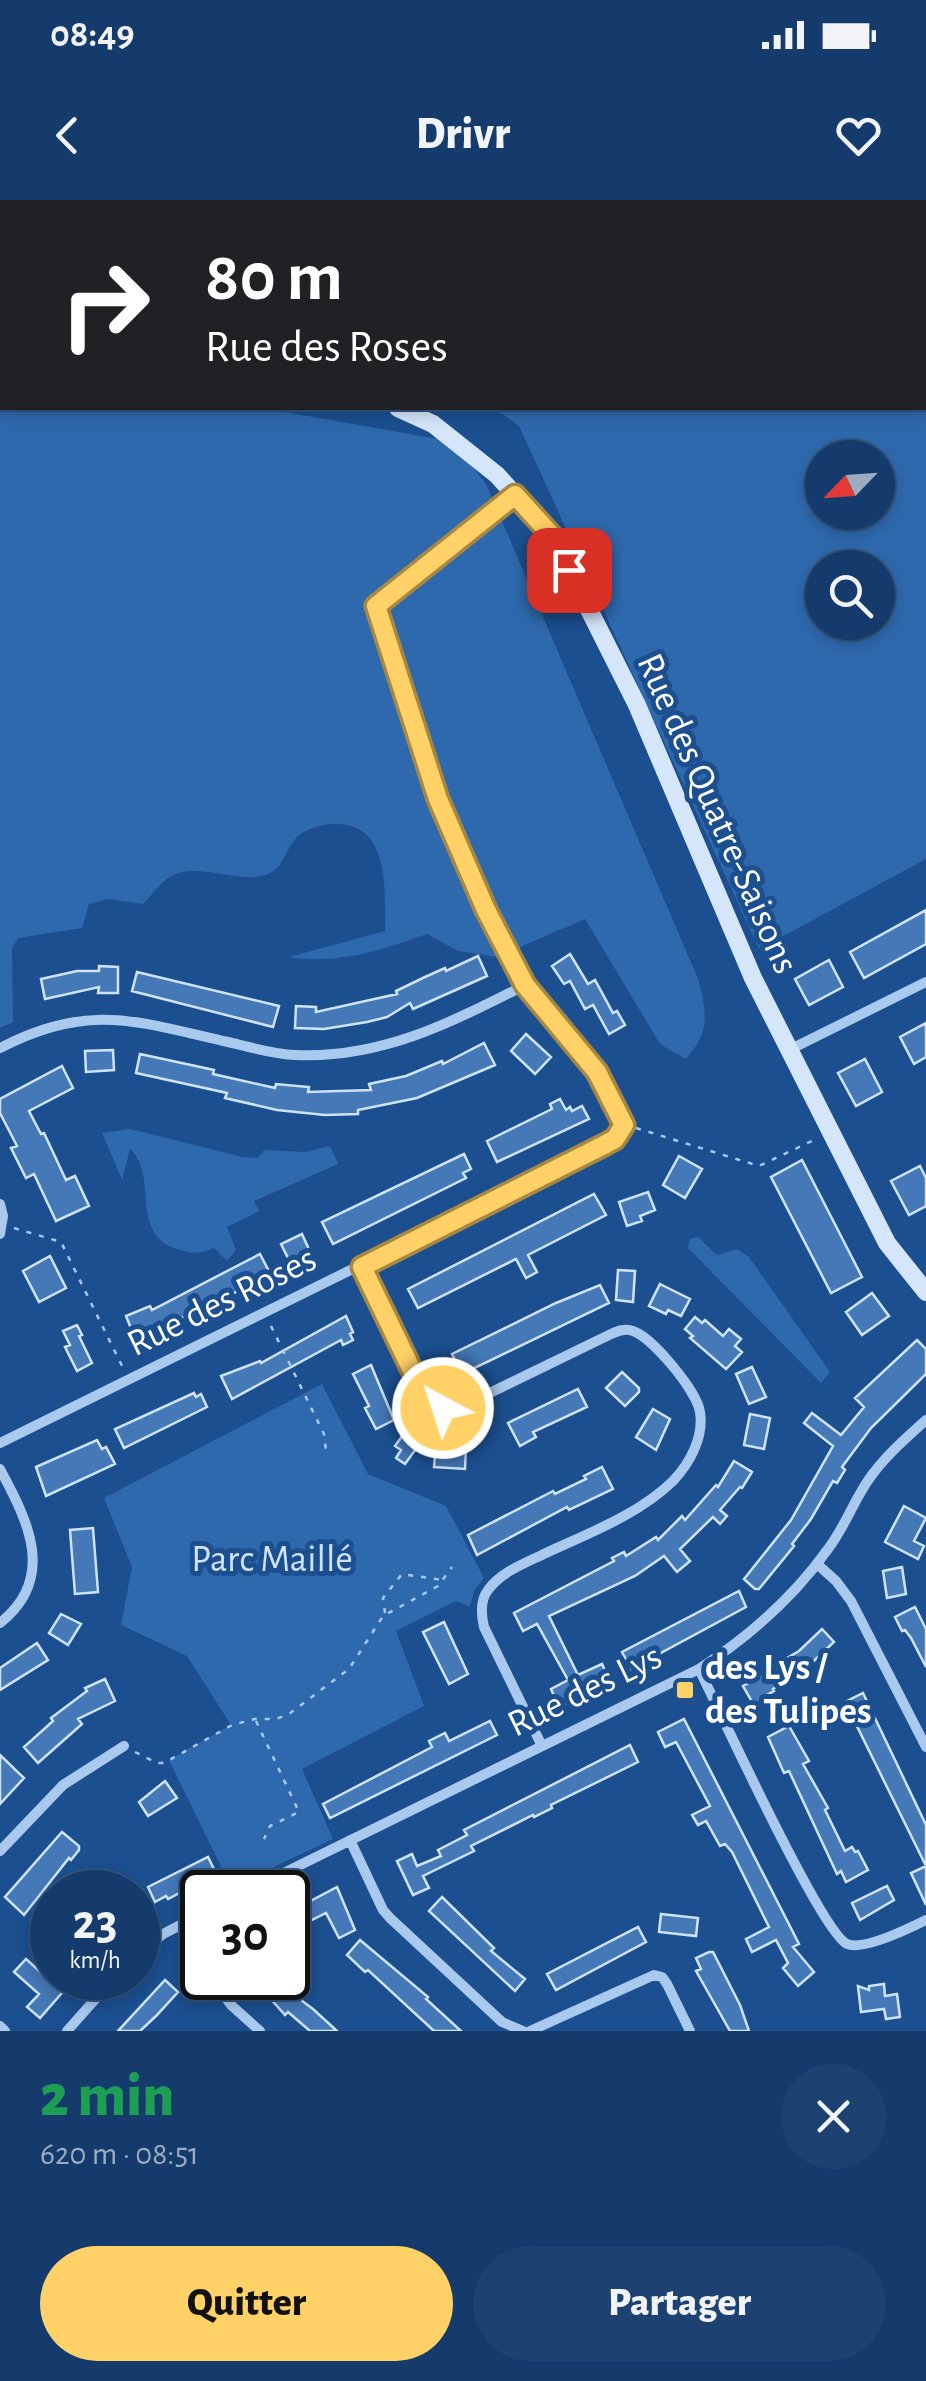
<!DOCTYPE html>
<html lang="fr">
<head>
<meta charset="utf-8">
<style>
	:root { --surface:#143b6b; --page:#1d4271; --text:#f1f3f6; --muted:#9dadc1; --line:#33557e; --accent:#ffd166 }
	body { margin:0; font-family:"Alegreya Sans",sans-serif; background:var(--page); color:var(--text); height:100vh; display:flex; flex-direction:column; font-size:38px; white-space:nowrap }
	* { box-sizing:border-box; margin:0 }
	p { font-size:32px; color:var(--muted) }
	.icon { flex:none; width:55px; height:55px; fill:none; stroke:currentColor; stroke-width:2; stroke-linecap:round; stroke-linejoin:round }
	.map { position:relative; height:1831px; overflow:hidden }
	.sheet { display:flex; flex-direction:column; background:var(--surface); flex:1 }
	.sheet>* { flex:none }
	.banner { position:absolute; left:0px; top:0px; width:928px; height:210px; box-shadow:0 5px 15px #0003,0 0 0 2px var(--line); background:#202124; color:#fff; overflow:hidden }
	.needle { width:65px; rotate:245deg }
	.fabs { position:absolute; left:805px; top:240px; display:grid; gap:20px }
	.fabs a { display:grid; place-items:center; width:90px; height:90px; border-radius:50%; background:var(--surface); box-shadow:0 5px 15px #0003,0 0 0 2px var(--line); font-size:50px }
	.speed { position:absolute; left:30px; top:1670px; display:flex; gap:20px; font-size:50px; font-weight:700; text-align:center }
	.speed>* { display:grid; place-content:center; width:130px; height:130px; border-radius:50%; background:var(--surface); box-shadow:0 5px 15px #0003,0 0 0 2px var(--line); line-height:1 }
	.speed small { font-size:25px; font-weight:400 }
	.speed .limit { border:5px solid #111; border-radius:15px; background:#fff; color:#111 }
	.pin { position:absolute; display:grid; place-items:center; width:85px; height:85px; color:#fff; margin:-42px; border-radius:20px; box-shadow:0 5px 15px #0006 }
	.me { position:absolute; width:110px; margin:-55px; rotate:320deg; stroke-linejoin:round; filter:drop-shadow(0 0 8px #0008) }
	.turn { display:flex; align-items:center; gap:35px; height:210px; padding:0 40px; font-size:45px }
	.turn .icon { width:130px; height:130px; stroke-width:2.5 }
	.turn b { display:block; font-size:70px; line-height:85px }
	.round { display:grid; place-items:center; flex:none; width:105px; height:105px; border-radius:52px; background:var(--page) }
	.headline { display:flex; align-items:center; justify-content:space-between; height:170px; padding:0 40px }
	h1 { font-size:60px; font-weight:800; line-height:75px; color:#1e9e55 }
	.primary-button { display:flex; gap:20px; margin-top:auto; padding:20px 40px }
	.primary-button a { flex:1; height:115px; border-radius:60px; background:var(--accent); color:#111; font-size:40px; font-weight:800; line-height:115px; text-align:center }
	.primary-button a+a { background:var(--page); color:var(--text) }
	.status { display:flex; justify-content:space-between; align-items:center; height:70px; padding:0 50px; background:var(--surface); direction:ltr }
	.status svg { height:28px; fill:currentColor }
	header { display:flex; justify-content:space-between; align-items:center; height:130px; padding:0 40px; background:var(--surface); font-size:45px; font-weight:800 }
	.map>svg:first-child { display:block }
</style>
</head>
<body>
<div class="status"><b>08:49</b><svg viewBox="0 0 49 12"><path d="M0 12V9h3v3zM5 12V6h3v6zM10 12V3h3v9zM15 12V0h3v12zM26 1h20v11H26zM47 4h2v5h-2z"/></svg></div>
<header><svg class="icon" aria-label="back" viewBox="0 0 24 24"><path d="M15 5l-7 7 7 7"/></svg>Drivr<svg class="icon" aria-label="heart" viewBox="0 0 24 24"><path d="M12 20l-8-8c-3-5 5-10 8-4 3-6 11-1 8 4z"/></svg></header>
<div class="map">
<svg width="926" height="1831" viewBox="0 0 926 1831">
	<rect width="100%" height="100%" fill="#1b4f8f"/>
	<!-- green -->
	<path fill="#2e69ad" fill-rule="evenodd" d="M97,0H926V659L759,749L519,226L501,213L474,208H925V2ZM822,258H878V312H822ZM822,368H878V422H822Z
		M25,208H262L444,240L467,259L486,284L699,781C707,816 710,831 686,859L660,844L585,719L497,757L458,751L427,734C381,750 338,765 289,757L385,731C385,691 391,621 333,624C323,624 304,630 297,637C284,651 284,671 262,676C234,682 198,662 171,676C161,682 151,696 143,704L108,699L89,704L82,728L18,738L12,748L13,822L0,828V212H20Z
		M130,929L242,957L258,958L264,950L306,952L330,946L338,964L254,1001L259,1011L227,1027L236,1050L227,1061L214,1048C199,1054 193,1054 177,1049C129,1035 159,975 130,949L122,980L102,933Z
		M698,1037L717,1055L737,1049L749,1057L830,1172L821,1183L688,1048L690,1039Z
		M322,1184L368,1274L446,1306L484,1378L474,1391L470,1407L456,1401L396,1431L424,1506L302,1569L333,1639L231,1687L169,1560L231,1525L187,1456L121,1425L132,1367L104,1298Z"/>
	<!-- building -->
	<path fill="#4478b7" stroke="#cfe3fa" stroke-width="2.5" d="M926,710V744L864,778L850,752Z
		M570,754L588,784L595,780L613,813L617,811L625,825L609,834L593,805L585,809L570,781L564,784L552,766Z
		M478,756L487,776L413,809L410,803L387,817L367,822L324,829L295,828L296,806L316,807V812L397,794L396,791L425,777L445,768L446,771Z
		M829,760L843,787L809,805L795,779Z
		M99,766L118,767V793H98L99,787L45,799L41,779L77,771H99Z
		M137,772L279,806L273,827L132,791Z
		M926,823V857L914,864L900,837Z
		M526,834L551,857L535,874L511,851Z
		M484,843L495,865L417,898L358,910V914L325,915L277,910L225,898L227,893L136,873L140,854L214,870L213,874L275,888L276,884L309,887L308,892L371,890L369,884L406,876L442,861L443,864Z
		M113,850L114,870L86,872L85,851Z
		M865,859L882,892L856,906L838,873Z
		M62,866L73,888L29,911L41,934L44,933L66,980L75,976L89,1006L56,1021L34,974L26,978L11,948L17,946L0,913V899Z
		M560,899L566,910L570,907L572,911L582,906L589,919L497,962L487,941L552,909L550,904Z
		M464,954L471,969L463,973L466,978L333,1044L322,1022Z
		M679,956L702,969L685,998L663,985Z
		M802,960L862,1077L831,1093L771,977Z
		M920,966L926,978V1006L909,1015L891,981Z
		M648,992L655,1010L640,1016L642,1021L627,1026L619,1002Z
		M594,994L606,1015L528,1055L537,1072L526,1078L516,1059L418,1108L408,1089Z
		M302,1034L312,1056L292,1066L281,1044Z
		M260,1054L272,1077L262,1082L261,1079L209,1106L208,1102L160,1131L136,1141L126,1116L150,1106L152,1110Z
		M50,1056L66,1088L39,1102L23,1071Z
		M618,1070L635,1071L633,1102L616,1100Z
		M660,1084L690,1099L681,1116L668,1110L666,1114L649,1106Z
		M600,1085L609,1103L462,1174L452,1154L556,1103Z
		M872,1093L889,1116L862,1135L846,1112Z
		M346,1116L353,1132L350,1134L353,1140L343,1145L341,1140L232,1199L221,1176L260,1161L261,1163Z
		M695,1117L702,1123L705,1120L723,1136L729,1129L741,1139L735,1146L742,1152L726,1169L690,1138L693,1136L685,1129Z
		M77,1125L82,1135L79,1136L92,1163L77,1171L65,1147L70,1145L63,1131Z
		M917,1140L926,1149V1174L871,1228L842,1267L845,1270L837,1283L833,1281L811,1319L792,1344L794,1346L759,1389H755L744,1379L791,1320L833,1246L804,1223L812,1213L841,1235L864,1207L855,1198Z
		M371,1165L394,1220L376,1229L365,1208L369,1206L353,1174Z
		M752,1167L766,1197L749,1204L736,1174Z
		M622,1172L639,1188V1192L625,1206L606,1188Z
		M578,1189L587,1207L533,1232L536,1237L520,1246L508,1223Z
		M194,1193L196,1197L201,1194L207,1207L124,1248L115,1229Z
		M653,1209L670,1219L656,1250L636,1237Z
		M750,1214L770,1218L764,1249L744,1245Z
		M408,1228L423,1239L405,1264L396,1258L401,1250L395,1246Z
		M97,1240L102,1249L106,1247L115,1264L46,1296L36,1267Z
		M436,1243L466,1246L465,1269L434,1267Z
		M734,1261L752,1272L742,1288L740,1287L720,1310L727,1316L720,1324L713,1317L680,1349L690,1361L677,1372L664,1356L635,1376L549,1416L578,1475L602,1464L610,1482L559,1507L551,1489L568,1480L537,1424L523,1431L514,1413L614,1361L612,1358L624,1352L626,1356L656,1337L658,1340L682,1316L685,1320L716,1285L718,1287Z
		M602,1267L613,1289L569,1310L567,1307L477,1355L468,1335L553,1291L555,1294L586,1279L584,1276Z
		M904,1306L926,1318L914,1341L924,1346L918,1359L885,1342Z
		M93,1328L98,1392L75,1394L70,1330Z
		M902,1367L906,1394L887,1398L883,1371Z
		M739,1391L746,1407L631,1469L622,1452Z
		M915,1407L926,1429V1467L911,1438L905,1430L902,1431L895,1417Z
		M61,1414L81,1424L68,1445L49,1433Z
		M444,1422L468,1474L449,1484L423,1432Z
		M822,1429L834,1442L803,1471L773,1489L774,1491L762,1498L764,1502L755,1507L743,1486L776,1468L775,1465L799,1451Z
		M37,1443L48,1460L0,1490V1468Z
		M105,1479L115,1501L78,1519L82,1524L38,1563L24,1547L53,1521L51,1518L87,1491L85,1488Z
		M863,1493L926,1625V1705L911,1673L926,1666L845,1502Z
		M684,1519L799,1744L793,1747L814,1772L798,1786L783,1768L788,1763L776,1740L752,1752L746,1739L769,1727L732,1652L725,1644L720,1646L706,1621L698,1625L692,1615L710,1606L676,1542L665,1547L658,1532Z
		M490,1521L497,1535L330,1618L323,1604L432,1547L429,1541L445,1533L449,1541Z
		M789,1526L809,1561L803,1564L828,1608L825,1610L845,1651L852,1647L855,1652L858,1651L868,1670L846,1682L841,1671L837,1674L789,1571L784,1573L768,1537Z
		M630,1545L638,1562L551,1605L552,1608L534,1617L533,1615L471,1646L474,1651L423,1676L429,1688L413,1695L397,1661L412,1654L417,1666L441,1656L438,1650L467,1635L464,1630Z
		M0,1555L24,1578L0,1604Z
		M165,1581L177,1598L148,1616L139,1602Z
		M62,1632L79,1646V1650L71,1660L69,1658L24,1715L5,1697Z
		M208,1657L216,1673L168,1699L166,1696L155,1702L148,1687Z
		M887,1686L894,1700L860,1720L852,1703Z
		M337,1687L355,1730L339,1738L326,1713L288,1732V1713Z
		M442,1697L494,1748L491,1751L525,1779L515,1791L429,1711Z
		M661,1714L698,1718L696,1736L659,1732Z
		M638,1727L646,1742L556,1790L547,1774Z
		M360,1740L428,1797L426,1799L461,1831H434L368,1770L365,1772L347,1755Z
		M709,1752H713L740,1805L749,1831H730L696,1771L701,1769L696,1758Z
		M26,1759L47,1778H75L40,1818L27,1807L39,1794L14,1772Z
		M165,1780L178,1792L156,1816L140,1831H118Z
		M278,1783L313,1809L337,1831H310L288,1812L285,1815L268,1796Z
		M884,1784L885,1796L897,1794L900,1817L886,1819L884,1809L861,1812L858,1786L869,1790V1786Z"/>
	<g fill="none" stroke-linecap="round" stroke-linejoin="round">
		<!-- path -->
		<path stroke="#a9c9ee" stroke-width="2.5" stroke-dasharray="5 8" stroke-linecap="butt" d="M636,928L759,966L816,939
			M14,1028L61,1042L124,1170
			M271,1126L324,1234L326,1251
			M385,1413L383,1398L402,1374L442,1380
			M256,1521L299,1612L270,1626L264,1639
			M135,1552L157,1563H164L232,1525L255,1519H276L289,1514L349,1469L383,1416L438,1386L452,1367"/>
		<!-- street -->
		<path stroke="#a9c9ee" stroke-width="10" d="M0,68L2,67
			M0,848C89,802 135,821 228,842C250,847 272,854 295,855C379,859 452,823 525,785
			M789,850L926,782
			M0,1004L3,1016L0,1034
			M362,1067L423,1193L443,1208L463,1206L611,1134C618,1131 625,1128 633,1131C652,1137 697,1191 700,1212C704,1237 690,1263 673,1281C638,1315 589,1333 546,1353C526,1363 502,1371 488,1390C480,1400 481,1414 484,1427L542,1546
			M0,1243L604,945L621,933L624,925L620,914L582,851L525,785L486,710L438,599L376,406L515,295
			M0,1269C28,1321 57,1378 0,1423
			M817,1364L836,1381L851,1401L926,1547
			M699,1469C719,1509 821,1732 847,1744C863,1751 910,1728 926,1720
			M350,1640L383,1710L390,1718L502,1822L523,1831
			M0,1651L63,1585L124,1546
			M245,1692L699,1469C750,1436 793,1398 828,1349C844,1328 853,1303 867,1282C883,1258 905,1239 926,1220
			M183,1724L202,1762
			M138,1754L163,1734L202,1714
			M211,1778L231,1805L260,1831
			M0,1826L5,1831
			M67,1831L114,1778
			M530,1831L654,1775L662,1777L667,1784L690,1831"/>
		<!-- secondary -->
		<path stroke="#d6e6fa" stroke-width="18" d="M54,0V2
			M398,208L433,224L497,275L552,336L637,505L753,778L887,1043L926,1092"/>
	</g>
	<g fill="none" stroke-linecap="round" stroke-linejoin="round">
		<defs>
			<path id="route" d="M443,1208L423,1193L362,1067L604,945L615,939L624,925L597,872L525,785L486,710L438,599L376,406L515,295L552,336L569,370"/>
		</defs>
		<!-- route casing -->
		<use href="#route" stroke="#a68842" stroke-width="25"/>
		<!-- route -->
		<use href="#route" stroke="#ffd166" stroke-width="18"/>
	</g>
	<!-- markers -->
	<rect fill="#ffd166" stroke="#1b4f8f" stroke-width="4" x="675" y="1480" width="20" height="20" rx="5"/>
	<g text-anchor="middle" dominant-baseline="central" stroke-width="10" stroke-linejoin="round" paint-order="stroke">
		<!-- street labels -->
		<g font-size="38" fill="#fff" stroke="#1b4f8f">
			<text transform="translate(717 614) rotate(66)">Rue des Quatre-Saisons</text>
			<text transform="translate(222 1102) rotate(-26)">Rue des Roses</text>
			<text transform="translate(585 1491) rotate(-26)">Rue des Lys</text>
		</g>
		<!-- park labels -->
		<g font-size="38" fill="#cfe3fa" stroke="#1b4f8f">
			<text x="272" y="1360">Parc Maillé</text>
		</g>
		<!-- poi labels -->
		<g font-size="38" font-weight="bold" fill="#fff" stroke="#1b4f8f" text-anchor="start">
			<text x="705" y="1468">des Lys /<tspan x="705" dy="44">des Tulipes</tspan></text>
		</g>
	</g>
</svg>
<div class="fabs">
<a><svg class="needle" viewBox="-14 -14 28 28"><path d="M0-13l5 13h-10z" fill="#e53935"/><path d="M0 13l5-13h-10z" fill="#9dadc1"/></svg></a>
<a><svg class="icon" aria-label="search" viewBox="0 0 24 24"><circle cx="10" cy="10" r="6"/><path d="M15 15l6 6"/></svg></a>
</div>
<div class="speed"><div>23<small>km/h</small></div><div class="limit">30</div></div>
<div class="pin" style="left:569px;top:370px;background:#d93025"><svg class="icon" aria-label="arrive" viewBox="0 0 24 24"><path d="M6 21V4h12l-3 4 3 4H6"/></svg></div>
<svg class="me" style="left:443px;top:1208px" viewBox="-20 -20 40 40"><circle r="17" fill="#ffd166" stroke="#fff" stroke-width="3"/><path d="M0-11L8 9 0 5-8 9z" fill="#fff"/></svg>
<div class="banner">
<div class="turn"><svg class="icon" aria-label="right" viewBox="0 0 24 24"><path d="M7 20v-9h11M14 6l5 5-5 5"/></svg><div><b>80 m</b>Rue des Roses</div></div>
</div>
</div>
<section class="sheet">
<div class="headline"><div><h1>2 min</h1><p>620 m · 08:51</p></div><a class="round"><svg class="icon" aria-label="close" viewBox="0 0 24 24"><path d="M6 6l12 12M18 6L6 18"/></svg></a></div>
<div class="primary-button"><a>Quitter</a><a>Partager</a></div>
</section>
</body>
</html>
